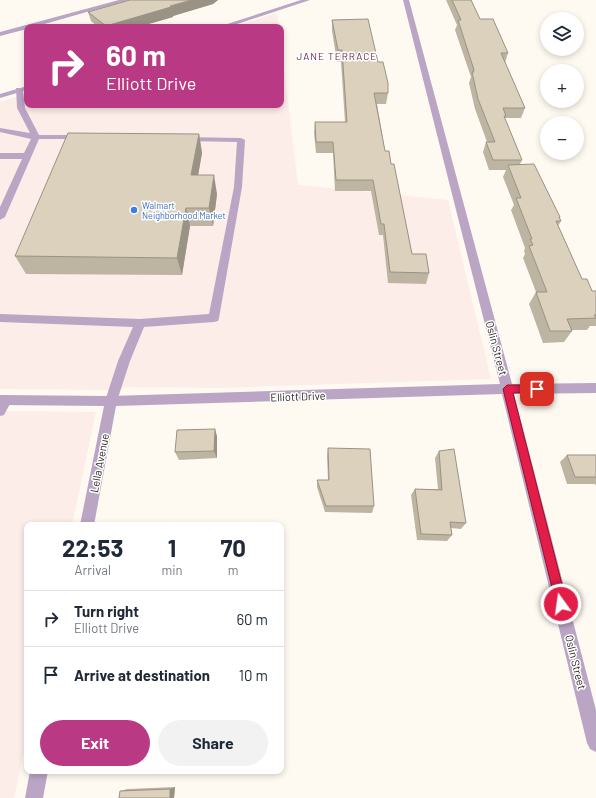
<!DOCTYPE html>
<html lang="en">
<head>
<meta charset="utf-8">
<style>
	:root { --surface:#fff; --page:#f2f2f3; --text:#1f2937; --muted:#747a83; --line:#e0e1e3; --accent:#ba3984 }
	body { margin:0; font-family:Barlow,sans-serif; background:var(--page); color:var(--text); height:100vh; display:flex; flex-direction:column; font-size:15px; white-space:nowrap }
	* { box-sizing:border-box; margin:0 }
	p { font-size:13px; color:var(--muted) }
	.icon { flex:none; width:22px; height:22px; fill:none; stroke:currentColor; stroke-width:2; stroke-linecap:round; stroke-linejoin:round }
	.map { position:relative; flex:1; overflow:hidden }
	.panel { position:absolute; left:24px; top:522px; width:260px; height:252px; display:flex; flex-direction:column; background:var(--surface); border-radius:8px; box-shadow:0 2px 6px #0003 }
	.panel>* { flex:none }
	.top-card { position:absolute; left:24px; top:24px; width:260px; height:84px; border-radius:8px; box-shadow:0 2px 6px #0003; background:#ba3984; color:#fff; overflow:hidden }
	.controls { position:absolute; left:540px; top:12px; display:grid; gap:8px }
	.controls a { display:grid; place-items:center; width:44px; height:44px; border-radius:50%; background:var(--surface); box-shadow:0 2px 6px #0003; font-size:20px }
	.pin { position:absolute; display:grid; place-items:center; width:34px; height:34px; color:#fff; margin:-17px; border-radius:8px; box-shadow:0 2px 6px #0006 }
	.me { position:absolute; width:44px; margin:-22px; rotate:346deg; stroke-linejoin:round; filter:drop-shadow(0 0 3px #0008) }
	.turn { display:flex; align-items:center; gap:14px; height:84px; padding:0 16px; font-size:18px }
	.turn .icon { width:52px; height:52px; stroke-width:2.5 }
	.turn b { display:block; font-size:28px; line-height:34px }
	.eta { display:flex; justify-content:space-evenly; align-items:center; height:68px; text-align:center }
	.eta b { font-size:24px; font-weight:700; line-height:28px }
	.primary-button { display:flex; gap:8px; margin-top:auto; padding:8px 16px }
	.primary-button a { flex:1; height:46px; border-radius:24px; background:var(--accent); color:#fff; font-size:16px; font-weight:700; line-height:46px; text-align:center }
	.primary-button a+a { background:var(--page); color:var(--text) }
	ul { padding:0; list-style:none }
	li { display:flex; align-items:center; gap:12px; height:56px; padding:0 16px; border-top:1px solid var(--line) }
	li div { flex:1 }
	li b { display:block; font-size:15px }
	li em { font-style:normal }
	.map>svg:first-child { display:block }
</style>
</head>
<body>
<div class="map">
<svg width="596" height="798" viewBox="0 0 596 798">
	<rect width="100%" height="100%" fill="#fffaf1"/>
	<!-- commercial -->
	<path fill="#fcede8" d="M277,13L279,27H232Z
		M281,43L298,185L448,200L491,379L215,388L124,387L123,389L115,390L0,389V102L27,93V105H281Z
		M0,411L96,412L72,525H27V738L14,798H0Z"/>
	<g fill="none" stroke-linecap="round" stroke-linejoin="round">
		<!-- service -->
		<path fill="#baa5c5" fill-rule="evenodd" d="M16,88H19L23,90L25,108L39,135H82L86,137L82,139H39L5,217L0,220V207L22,159H0V153H24L31,139L0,132V128L30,133L17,108Z
			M182,137L241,138L245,140L242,187L219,318L218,321L214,322L144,327L130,361L117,401L115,405L111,406L107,405L105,401L118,361L133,327L0,322V314L140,319L209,314L234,187L237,142L185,141H182Z
			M6,395L10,396L12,400L4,415L0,416V400L2,396Z"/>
		<!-- minor -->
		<path fill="#baa5c5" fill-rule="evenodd" d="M119,0H129L34,27H27V29L0,36V32Z
			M301,0H310L228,27H218Z
			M403,0H409L512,384L596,383V393L514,394L596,710V752L590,749L587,743L502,394L116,406L94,525H80L104,406L0,405V395L111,396L500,384Z
			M27,86V90L0,98V94Z
			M30,771H48L43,798H25Z"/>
	</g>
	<!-- wall -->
	<path fill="#bdb4a2" d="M130,0H218L213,4L173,16V17L138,27H98L91,21L88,12Z
		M446,0H471L480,19L508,53L505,63L525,108L521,118H505V119L522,160L520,164L560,217L559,218L561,221L558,226L582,279L592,291H596V326H590L587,330H572V331L564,342L543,343L529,304L536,292L523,258L525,254L524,251L525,248L511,210L514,205L503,177L506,170H489L483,152L486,142H487L475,109L469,83L471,77L455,30L457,25Z
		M332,20L378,62L388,93L386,104H377L385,151L391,164L412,254L429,273L426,284L388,283L383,235H379L371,191H335L333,153H316L314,133L315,122H345L341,62H337L332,31Z
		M199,134L202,153L198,175L217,194L213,226H190L182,275L26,274L15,256Z
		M217,436V458L179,460L175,452Z
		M328,448L374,506L372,513L325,512L317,487V480H328L327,456Z
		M439,451L466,523L461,529L451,528L452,535L447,541L417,540L411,495L415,489H438L435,458Z
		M567,455H596V486L595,484H567L560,462Z
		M175,787L174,798L120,791L127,789Z"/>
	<!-- shaded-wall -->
	<path fill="#9a9284" d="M192,0H218L213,4L173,16V17L138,27H106V26Z
		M199,134L202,153L195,193L191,175Z
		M214,175L217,194L213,226L209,208Z
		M186,208L190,226L182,275L177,258Z
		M215,429L217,436V458L214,451Z
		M175,787L174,798H170V789Z"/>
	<!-- building -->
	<path fill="#dcd1bc" stroke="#9a9284" d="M130,0H192L170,6L171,7L106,26L88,12Z
		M452,0H471L480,19H493L508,53H501L525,108H503L506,116H504L522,160H493L486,142H495L478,99L472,72H474L473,70H474L458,20H461Z
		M368,19L378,62H383L388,83V93H374L385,151H389L391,164H394L412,254H426L429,273L390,272L384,224H381L373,180H336L333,142H316L315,122H347L342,50H338L332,20Z
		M68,133L199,134L191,175H214L209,208H186L177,258L15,256Z
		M534,164L560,217H559L561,221H556L582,279H587L592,291H596V315H594L596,318L567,319L572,331H550L536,292H547L529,246L533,245L530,239H532L516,198H521L508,165Z
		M215,429L214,451L175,452L177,430Z
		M328,448L370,449L374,506H326L317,480H329Z
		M454,449L466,523L450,522L452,535L421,534L415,489L442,490L439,451Z
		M567,455H596V477H575Z
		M170,789V798H119L120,791Z"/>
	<!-- route -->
	<path fill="#e11d48" stroke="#92132f" d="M507,385H537L541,389L537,392L513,393L567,604L565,608L561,610L557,608L556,604L503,389Z"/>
	<!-- markers -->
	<circle fill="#3f7fe0" stroke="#fff" stroke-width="1.5" cx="134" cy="210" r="4"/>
	<g text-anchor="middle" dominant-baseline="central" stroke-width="3" stroke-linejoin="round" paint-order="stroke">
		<!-- far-shop labels -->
		<g font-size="9" fill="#366cbe" stroke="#fff" text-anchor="start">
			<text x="142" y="205">Walmart<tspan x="142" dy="10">Neighborhood Market</tspan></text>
		</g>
		<!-- far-neighbourhood labels -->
		<g font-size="10" letter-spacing="1" fill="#6b2c4e" stroke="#fff">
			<text x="337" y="56">JANE TERRACE</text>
		</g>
		<!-- street labels -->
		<g font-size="11" fill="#231f18" stroke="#fff">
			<text transform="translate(497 348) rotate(75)">Oslin Street</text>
			<text transform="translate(298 396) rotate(-2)">Elliott Drive</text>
			<text transform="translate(99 463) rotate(-79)">Lella Avenue</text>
			<text transform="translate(576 662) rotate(76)">Oslin Street</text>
		</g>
	</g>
</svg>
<div class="controls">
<a><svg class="icon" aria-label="layers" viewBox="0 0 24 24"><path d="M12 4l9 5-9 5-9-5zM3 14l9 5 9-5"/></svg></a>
<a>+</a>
<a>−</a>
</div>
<div class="pin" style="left:537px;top:389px;background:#d93025"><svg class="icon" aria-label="arrive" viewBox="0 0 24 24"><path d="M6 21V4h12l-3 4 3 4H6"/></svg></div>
<svg class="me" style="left:561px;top:604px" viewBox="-20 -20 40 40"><circle r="17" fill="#e11d48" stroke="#fff" stroke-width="3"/><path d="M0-11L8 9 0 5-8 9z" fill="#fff"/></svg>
<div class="top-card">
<div class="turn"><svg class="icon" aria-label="right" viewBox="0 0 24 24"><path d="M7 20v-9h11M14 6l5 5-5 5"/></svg><div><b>60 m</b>Elliott Drive</div></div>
</div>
<section class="panel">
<div class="eta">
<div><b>22:53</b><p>Arrival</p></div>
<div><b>1</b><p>min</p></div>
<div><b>70</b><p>m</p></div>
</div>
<ul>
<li><svg class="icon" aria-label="right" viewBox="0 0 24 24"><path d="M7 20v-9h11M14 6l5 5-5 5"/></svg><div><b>Turn right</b><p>Elliott Drive</p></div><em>60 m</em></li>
<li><svg class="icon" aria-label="arrive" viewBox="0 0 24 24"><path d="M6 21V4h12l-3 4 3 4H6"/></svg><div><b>Arrive at destination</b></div><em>10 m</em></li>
</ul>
<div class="primary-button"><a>Exit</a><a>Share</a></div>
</section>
</div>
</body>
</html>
